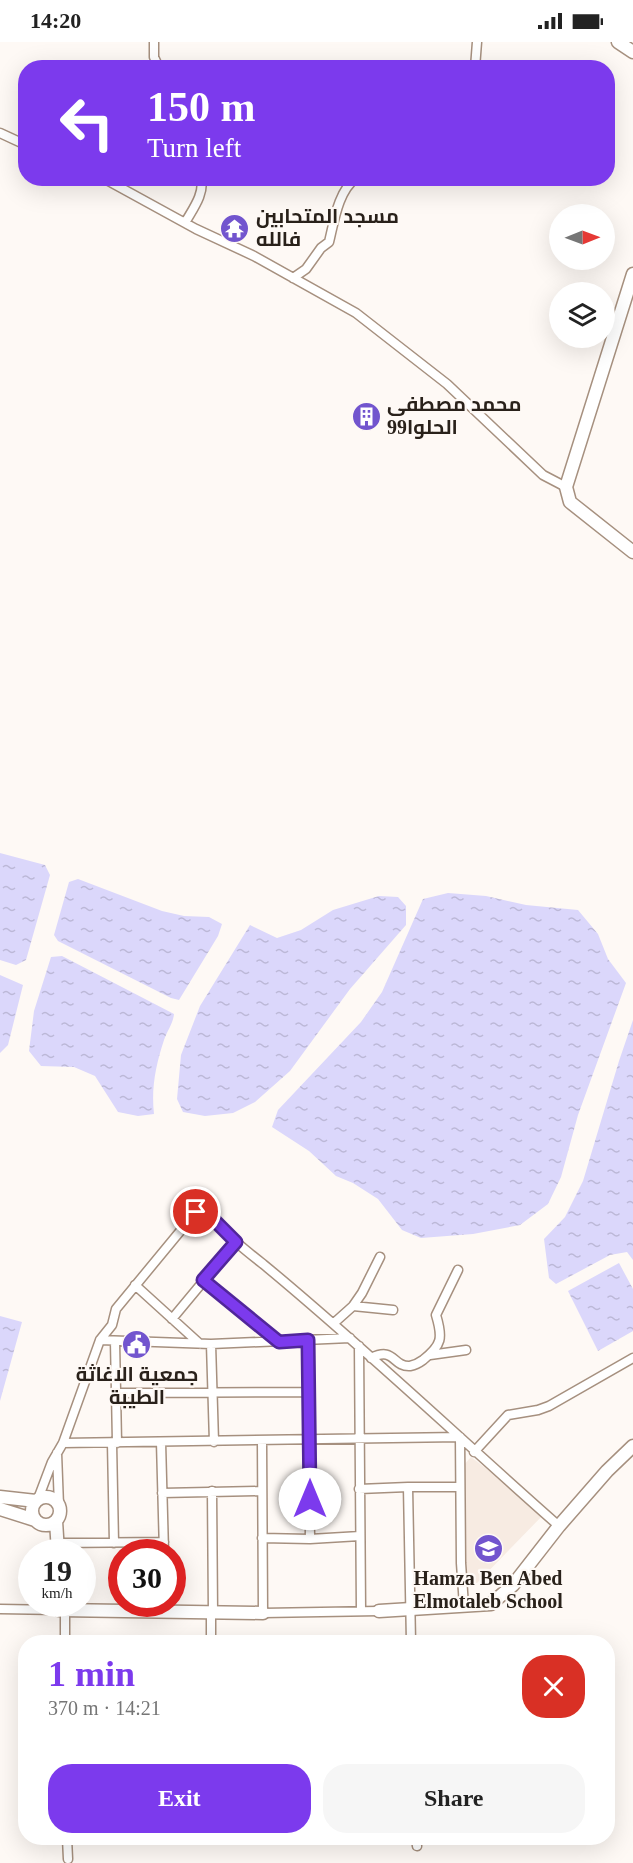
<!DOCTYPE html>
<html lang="en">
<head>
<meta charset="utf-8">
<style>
	:root { --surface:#fff; --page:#f6f6f6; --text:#222; --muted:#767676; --accent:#7c3aed }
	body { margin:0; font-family:"Times New Roman",Cairo,serif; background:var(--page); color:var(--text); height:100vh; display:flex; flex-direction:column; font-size:22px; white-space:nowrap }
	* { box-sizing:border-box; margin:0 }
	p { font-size:20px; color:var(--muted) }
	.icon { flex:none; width:33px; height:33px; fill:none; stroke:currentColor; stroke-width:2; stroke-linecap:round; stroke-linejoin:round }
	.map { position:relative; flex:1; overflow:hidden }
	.drawer { position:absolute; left:18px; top:1593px; width:597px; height:210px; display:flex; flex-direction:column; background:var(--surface); border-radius:24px; box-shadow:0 6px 24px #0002 }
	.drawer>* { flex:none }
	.top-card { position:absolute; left:18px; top:18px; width:597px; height:126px; border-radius:24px; box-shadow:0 6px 24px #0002; background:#7c3aed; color:#fff; overflow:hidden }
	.needle { width:39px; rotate:89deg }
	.tools { position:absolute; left:549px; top:162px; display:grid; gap:12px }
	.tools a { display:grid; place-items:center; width:66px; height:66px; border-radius:50%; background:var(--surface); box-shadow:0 6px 24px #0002; font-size:30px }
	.speed { position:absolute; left:18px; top:1497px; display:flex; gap:12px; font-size:30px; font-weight:700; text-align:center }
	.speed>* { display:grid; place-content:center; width:78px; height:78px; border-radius:50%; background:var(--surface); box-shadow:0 6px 24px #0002; line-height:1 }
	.speed small { font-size:15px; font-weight:400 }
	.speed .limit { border:9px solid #d22; background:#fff; color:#111 }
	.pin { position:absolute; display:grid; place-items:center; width:51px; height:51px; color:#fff; margin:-26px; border:3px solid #fff; border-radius:50%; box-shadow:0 2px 6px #0007 }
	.me { position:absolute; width:66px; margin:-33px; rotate:0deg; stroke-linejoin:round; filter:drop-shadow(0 0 4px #0008) }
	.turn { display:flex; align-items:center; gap:21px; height:126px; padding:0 30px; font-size:27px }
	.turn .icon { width:78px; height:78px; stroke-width:2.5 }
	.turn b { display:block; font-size:42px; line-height:51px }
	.round { display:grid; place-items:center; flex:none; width:63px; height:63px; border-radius:24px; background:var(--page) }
	.headline { display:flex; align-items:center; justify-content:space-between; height:102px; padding:0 30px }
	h1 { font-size:36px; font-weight:700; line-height:45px; color:var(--accent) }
	.cta { display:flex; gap:12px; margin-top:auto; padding:12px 30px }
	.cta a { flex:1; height:69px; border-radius:24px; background:var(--accent); color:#fff; font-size:24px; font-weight:700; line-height:69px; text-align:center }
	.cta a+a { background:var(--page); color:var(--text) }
	.status { display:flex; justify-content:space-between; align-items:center; height:42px; padding:0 30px; background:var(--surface); direction:ltr }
	.status svg { height:16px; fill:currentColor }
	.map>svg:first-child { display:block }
</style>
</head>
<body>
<div class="status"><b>14:20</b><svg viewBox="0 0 49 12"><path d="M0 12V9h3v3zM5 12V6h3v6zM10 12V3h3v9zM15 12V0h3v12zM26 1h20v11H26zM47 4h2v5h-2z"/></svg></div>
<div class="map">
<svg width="633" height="1821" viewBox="0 0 633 1821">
	<defs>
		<pattern id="water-ripples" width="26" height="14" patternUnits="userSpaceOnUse" patternTransform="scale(1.5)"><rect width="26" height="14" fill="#dbd7fb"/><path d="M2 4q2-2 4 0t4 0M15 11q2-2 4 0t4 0" fill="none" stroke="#bcb8d7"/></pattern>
	</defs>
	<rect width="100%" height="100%" fill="#fef9f5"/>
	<!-- built -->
	<path fill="#f7ebe2" d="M471,1415L545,1471L477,1541L466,1542L463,1424Z"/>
	<!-- water -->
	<path fill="url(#water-ripples)" d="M0,811L45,823L50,833L26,918L16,923L0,918Z
		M78,837L162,869L184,874L209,875L222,882L218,894L179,958L171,956L58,899L54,893L69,840Z
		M448,851L486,854L526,863L578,868L598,892L608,917L626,941L578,1073L561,1135L548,1162L520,1183L473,1192L421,1196L402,1188L378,1157L353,1141L336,1134L309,1109L272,1085L278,1068L361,980L382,950L423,857Z
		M379,854L398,855L406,864V883L350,947L290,1029L255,1060L233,1071L205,1074L183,1070L177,1057L181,1013L200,964L250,883L277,896L301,888L333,868Z
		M62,914L174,972C173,982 167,989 164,998C156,1022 151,1046 154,1072L138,1074L118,1070L95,1034L74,1025L41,1024L29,1009L34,969L51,915Z
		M0,933L23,943L8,1003L0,1011Z
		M633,978V1218L627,1210L610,1213L556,1242L549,1236L544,1197L565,1175L583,1139L619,1019Z
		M619,1221L633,1247V1289L598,1309L568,1249Z
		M0,1274L22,1280L0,1359Z"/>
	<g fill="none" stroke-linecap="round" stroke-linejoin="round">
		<defs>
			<path id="street" d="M154,0V15L159,26
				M475,26L477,0
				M0,91L26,103
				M103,136L196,187L254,214L356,271L447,342L543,433L566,445
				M185,181C192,168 205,152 201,136
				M293,236L306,227L321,206L329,200C334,180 338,149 356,136
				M203,1238L279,1299
				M135,1243L200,1302
				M353,1264L393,1268
				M172,1277L236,1200
				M334,1281L353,1264L362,1251L380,1215
				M100,1298L211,1302L350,1296
				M308,1298L310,1497
				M115,1299L117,1401
				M211,1302L214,1400
				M359,1304L361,1569
				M430,1313L466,1308
				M371,1316C395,1304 392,1325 410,1324C415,1323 419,1321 423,1318C442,1303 443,1296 436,1273L458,1228
				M116,1351L309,1350
				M262,1399L263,1571L379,1569
				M161,1400L164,1510
				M63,1401L460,1395L461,1521L464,1564
				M112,1401L114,1501
				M474,1410L508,1373L538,1368L549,1364L633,1316
				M57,1411L59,1464
				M359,1447L408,1445
				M212,1449L213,1571
				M162,1451L262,1449
				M38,1457L52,1420L63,1401L100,1298L112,1283L116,1267L196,1170C214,1175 222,1187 235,1199C244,1207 254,1215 263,1222C365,1306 460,1397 559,1484
				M262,1496L310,1497L360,1494
				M58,1501L164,1500
				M0,1567L59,1568
				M65,1568V1600
				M211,1600V1571
				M411,1600L408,1445H459
				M67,1796L68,1817
				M416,1796L417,1804"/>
			<path id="secondary" d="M618,0L633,10
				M633,232L566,445L570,460L633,510
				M32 1469a14 14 0 1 1 28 0a14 14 0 1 1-28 0Z
				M0,1455L36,1459
				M0,1467L35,1478
				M56,1479L58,1510
				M59,1562V1568L263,1571
				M379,1569L491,1562L513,1543L559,1484L607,1429L633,1404"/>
		</defs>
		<!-- street casing -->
		<use href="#street" stroke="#a6907f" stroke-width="11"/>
		<!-- secondary casing -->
		<use href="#secondary" stroke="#a6907f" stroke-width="15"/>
		<!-- street -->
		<use href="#street" stroke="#fff" stroke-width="8"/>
		<!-- secondary -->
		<use href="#secondary" stroke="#fff" stroke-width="12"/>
	</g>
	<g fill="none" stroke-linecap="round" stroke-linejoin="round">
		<defs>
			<path id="route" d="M196,1170L213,1177L236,1200L203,1238L279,1300L308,1298L310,1457"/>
		</defs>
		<!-- route casing -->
		<use href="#route" stroke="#51269a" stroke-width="15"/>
		<!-- route -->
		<use href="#route" stroke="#7c3aed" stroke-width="10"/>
	</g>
	<!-- icons -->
	<defs>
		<symbol id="temple-disc" viewBox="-11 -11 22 22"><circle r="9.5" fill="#7255ce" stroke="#fef9f5"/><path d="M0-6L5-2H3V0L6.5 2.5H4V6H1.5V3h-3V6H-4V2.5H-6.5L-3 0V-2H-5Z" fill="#fff"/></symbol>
		<symbol id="building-disc" viewBox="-11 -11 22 22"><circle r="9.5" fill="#7255ce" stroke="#fef9f5"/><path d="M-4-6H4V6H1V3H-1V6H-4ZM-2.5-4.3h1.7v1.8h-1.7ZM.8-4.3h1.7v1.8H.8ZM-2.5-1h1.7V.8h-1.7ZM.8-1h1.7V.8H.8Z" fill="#fff"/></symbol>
		<symbol id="civic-disc" viewBox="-11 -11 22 22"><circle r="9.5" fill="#7255ce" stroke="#fef9f5"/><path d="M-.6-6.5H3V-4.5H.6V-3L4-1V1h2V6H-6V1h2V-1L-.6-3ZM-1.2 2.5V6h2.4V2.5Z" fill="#fff"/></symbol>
		<symbol id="school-disc" viewBox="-11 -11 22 22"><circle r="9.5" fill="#7255ce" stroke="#fef9f5"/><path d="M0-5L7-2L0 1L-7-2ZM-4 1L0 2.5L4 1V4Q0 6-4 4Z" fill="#fff"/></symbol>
	</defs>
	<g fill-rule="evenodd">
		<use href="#temple-disc" x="218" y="170" width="33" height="33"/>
		<use href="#building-disc" x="350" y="358" width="33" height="33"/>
		<use href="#civic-disc" x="120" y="1286" width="33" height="33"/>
		<use href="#school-disc" x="472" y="1490" width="33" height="33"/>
	</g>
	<g text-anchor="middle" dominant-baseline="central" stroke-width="4.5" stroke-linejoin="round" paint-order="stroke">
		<!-- poi labels -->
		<g font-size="20" font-weight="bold" fill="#29211a" stroke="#fef9f5" text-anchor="start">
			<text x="256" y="174">مسجد المتحابين<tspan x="256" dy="23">فالله</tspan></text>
			<text x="387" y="362">محمد مصطفى<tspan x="387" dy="23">الحلوا99</tspan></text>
			<text x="137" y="1332" text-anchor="middle">جمعية الاغاثة<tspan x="137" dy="23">الطيبة</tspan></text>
			<text x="488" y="1536" text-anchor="middle">Hamza Ben Abed<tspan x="488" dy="23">Elmotaleb School</tspan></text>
		</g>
	</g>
</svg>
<div class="tools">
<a><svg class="needle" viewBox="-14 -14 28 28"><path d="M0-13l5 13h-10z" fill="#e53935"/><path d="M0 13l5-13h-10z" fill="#767676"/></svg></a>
<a><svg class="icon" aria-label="layers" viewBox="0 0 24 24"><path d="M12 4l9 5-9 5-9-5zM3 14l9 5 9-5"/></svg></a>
</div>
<div class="speed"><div>19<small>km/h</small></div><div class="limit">30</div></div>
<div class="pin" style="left:196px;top:1170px;background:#d93025"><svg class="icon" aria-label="arrive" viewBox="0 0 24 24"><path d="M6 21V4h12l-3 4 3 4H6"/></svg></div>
<svg class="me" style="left:310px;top:1457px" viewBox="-20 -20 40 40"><circle r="19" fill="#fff"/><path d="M0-13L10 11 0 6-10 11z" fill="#7c3aed"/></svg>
<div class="top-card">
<div class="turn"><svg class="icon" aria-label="left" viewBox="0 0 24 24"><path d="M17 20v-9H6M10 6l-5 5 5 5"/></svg><div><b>150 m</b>Turn left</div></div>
</div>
<section class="drawer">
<div class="headline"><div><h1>1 min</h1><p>370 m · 14:21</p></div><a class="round" style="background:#d93025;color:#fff"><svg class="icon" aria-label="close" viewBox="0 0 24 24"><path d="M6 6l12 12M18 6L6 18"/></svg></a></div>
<div class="cta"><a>Exit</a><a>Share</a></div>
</section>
</div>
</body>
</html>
